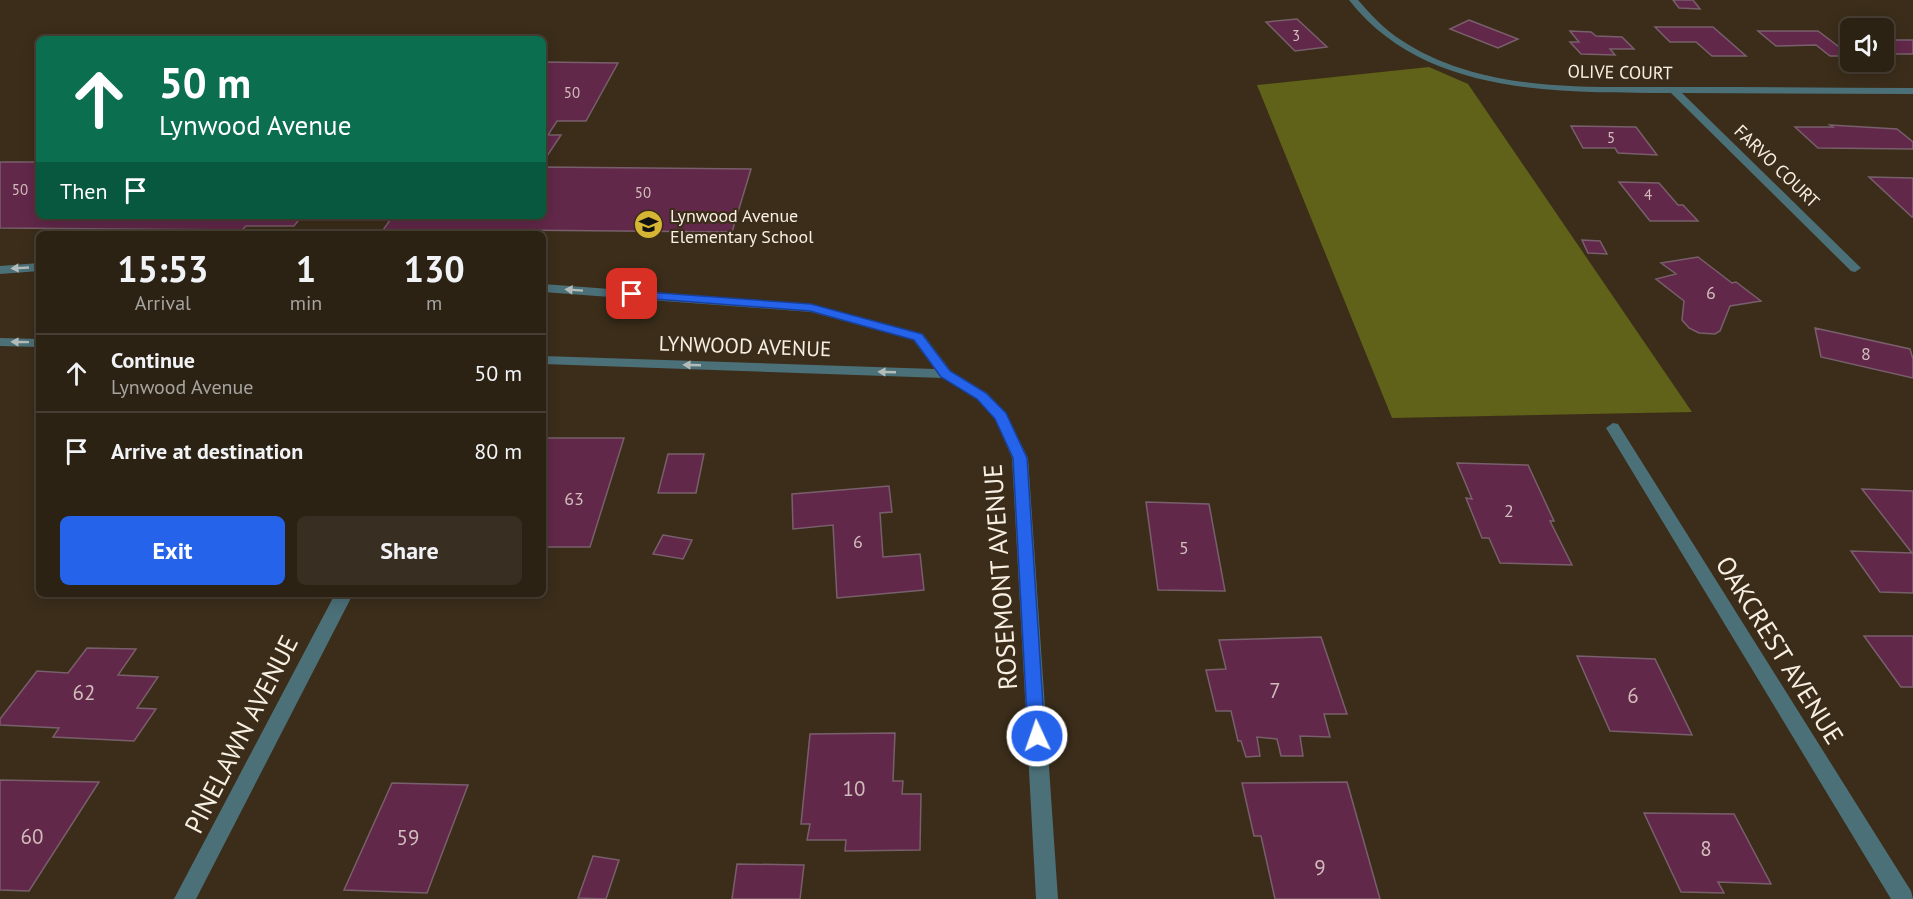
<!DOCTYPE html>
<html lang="en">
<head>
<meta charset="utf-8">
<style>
	:root { --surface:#2c2214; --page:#382f22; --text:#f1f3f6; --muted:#a6a4a0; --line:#483f34; --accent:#2563eb }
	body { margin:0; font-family:"PT Sans",sans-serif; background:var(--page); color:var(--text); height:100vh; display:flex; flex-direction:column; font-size:22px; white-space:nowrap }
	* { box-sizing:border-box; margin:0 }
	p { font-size:20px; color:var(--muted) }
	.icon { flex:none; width:33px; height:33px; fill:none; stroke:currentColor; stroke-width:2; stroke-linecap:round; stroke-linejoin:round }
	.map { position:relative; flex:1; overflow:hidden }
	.side { position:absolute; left:36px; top:231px; width:510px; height:366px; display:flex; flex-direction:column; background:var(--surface); border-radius:9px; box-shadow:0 3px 15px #0003,0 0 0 2px var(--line) }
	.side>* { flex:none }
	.top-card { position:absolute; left:36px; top:36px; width:510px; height:183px; border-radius:9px; box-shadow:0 3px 15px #0003,0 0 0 2px var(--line); background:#0b6e4f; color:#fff; overflow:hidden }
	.fabs { position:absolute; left:1840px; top:18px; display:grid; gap:12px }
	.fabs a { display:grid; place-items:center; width:54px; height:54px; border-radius:9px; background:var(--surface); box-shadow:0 3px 15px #0003,0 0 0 2px var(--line); font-size:30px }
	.pin { position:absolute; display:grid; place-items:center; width:51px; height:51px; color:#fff; margin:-26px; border-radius:12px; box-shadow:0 3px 9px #0006 }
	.me { position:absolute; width:66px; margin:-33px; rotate:357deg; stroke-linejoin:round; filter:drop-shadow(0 0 4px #0008) }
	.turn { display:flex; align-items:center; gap:21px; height:126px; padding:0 24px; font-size:27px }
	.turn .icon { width:78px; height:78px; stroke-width:2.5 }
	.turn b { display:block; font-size:42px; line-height:51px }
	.then { display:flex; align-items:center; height:57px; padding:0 24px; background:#0003; gap:12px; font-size:22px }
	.eta { display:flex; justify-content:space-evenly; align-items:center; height:102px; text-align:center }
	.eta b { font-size:36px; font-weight:800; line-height:42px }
	.primary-button { display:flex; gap:12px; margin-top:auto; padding:12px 24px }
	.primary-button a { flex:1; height:69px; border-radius:9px; background:var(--accent); color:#fff; font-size:24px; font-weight:800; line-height:69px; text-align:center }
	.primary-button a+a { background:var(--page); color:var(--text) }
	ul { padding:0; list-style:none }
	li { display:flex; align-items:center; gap:18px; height:78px; padding:0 24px; border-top:2px solid var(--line) }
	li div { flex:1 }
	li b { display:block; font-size:22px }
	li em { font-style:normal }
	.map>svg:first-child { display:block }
</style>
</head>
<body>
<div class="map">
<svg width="1913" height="899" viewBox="0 0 1913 899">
	<rect width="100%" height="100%" fill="#3b2d1a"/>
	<!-- forest -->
	<path fill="#5f6218" d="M1429,67L1468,84L1692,412L1392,418L1257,85Z"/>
	<!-- building -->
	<path fill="#622849" stroke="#785f6b" stroke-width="1.5" d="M1673,0H1693L1700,9L1679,8Z
		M1297,19L1327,47L1295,51L1266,22Z
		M1469,20L1518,39L1498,48L1450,29Z
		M1655,27H1713L1746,56H1712L1696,42H1670Z
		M1570,31L1591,32L1596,36L1622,37L1634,49H1610L1615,55L1581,54L1570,42H1579Z
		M1758,31H1818L1851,56H1830L1816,45L1776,46Z
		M1884,40H1913V54H1888L1884,51Z
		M543,62L618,63L586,121H557L548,135H561L543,162Z
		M1830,125L1897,129L1913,142V149L1818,148L1795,127H1833Z
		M1571,126L1636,127L1657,155L1618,153L1615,148H1583Z
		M0,162H39V216H302L294,226H246L242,230L0,228Z
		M543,167L751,169L732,232L505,230L478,234H432L416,230H383L393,216H543Z
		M1869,177L1913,178V217H1912Z
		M1619,182L1659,183L1678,205H1683L1698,221H1650Z
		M1582,240L1600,241L1607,254L1588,253Z
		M1698,257L1732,283L1736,282L1761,301L1730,306L1720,331L1715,334L1699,333L1689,328L1682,320L1684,301L1656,279L1676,274L1661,263Z
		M1815,328L1910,349L1913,359V378L1821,357Z
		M547,438H624L590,547H543V448Z
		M668,454H704L696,493H658Z
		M1457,463L1528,465L1554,521H1550L1572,565L1500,563L1489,538H1482L1466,498L1472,499Z
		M889,486L892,512L880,513L883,557L920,554L924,590L837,598L833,525L793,529L792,494Z
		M1862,489L1913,491V593L1880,592L1851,551L1912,553Z
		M1146,502L1209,504L1225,591L1158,590Z
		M663,535L692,540L683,559L653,554Z
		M1864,636H1913V687H1901Z
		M1321,637L1347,714H1324L1330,737L1300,736L1303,756H1281L1277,739L1257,737L1260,756L1246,757L1241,741H1238L1231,711H1216L1206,670L1226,669L1219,640Z
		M87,648L136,649L118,675L158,677L137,708L156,709L134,741L53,737L59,728L0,725V719L37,671L68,673Z
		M1577,656L1655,659L1692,735L1610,731Z
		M895,733L893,781H903L902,794H921L920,850L845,851L846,840H807L810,824H801L810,734Z
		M0,780L99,782L29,891L0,890Z
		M1347,782L1380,899H1275L1261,836H1254L1242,783Z
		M392,783L468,785L427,893L344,890Z
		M1644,813L1734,814L1771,884L1718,882L1724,893L1681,892Z
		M593,856L619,860L606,899L578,898Z
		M737,864L804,865L800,899H732Z"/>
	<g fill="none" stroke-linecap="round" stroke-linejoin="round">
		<!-- minor -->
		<path fill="#4c7078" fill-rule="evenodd" d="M1349,0H1358C1371,15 1384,29 1401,40C1486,96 1597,86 1694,87C1767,87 1840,88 1913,88V94L1682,93L1861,268L1855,272L1851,271L1671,93C1559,92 1425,97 1349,0Z
			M39,263V271L0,274V266Z
			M543,284L811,304L923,334L951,371L987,393L1006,413L1028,458L1058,899H1036L1012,458L995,419L977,399L943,378L543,364V356L935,369L913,340L811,312L543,292Z
			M0,338L39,339V347L0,346Z
			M1613,423L1618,424L1911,891L1913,899H1891L1606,428Z
			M335,594H353L196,899H174Z"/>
	</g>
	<!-- one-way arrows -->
	<defs><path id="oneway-solid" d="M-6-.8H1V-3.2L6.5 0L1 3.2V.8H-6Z" transform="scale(1.5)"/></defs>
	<g fill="#b3bcb8">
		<use href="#oneway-solid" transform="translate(20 268) rotate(177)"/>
		<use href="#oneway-solid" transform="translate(574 290) rotate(-176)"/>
		<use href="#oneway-solid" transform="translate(20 342) rotate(-179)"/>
		<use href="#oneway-solid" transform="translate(692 365) rotate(-178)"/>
		<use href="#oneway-solid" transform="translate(887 372) rotate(-178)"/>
	</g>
	<!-- route -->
	<path fill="#2563eb" stroke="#184099" stroke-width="1.5" d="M632,291L811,304L922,334L950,371L986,393L1006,413L1027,458L1045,736L1043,742L1037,744L1031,742L1028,736L1013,458L995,419L977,399L941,377L914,340L810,311L628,297L626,294Z"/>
	<!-- icons -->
	<defs>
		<symbol id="school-disc" viewBox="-11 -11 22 22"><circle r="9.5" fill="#d6b534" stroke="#3b2d1a"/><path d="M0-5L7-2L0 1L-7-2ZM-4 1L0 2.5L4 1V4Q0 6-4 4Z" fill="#111"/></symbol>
	</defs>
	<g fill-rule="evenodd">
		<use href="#school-disc" x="632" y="208" width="33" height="33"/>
	</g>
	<g text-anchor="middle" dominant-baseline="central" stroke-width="4.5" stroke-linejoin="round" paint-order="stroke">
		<!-- far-number labels -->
		<g font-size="15" fill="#d2bdbc">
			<text x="1296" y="35">3</text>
			<text x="572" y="92">50</text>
			<text x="1611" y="137">5</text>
			<text x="20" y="189">50</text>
			<text x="643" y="192">50</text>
			<text x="1648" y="194">4</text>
		</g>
		<!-- far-street labels -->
		<g font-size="18" fill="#f8efe3" stroke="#3b2d1a">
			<text transform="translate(1620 72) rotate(1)">OLIVE COURT</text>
			<text transform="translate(1777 166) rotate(44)">FARVO COURT</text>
		</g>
		<!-- far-poi labels -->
		<g font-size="18" fill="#f8efe3" stroke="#3b2d1a" text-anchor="start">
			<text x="670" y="215">Lynwood Avenue<tspan x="670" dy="21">Elementary School</tspan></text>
		</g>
		<!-- number labels -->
		<g font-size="18" fill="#d2bdbc">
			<text x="1711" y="292">6</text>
			<text x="1866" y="353">8</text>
			<text x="574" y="498">63</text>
			<text x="1509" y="510">2</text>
			<text x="858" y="541">6</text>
			<text x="1184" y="547">5</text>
		</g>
		<!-- street labels -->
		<g font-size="21" fill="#f8efe3" stroke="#3b2d1a">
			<text transform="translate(745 346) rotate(2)">LYNWOOD AVENUE</text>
		</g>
		<!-- near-number labels -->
		<g font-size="21" fill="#d2bdbc">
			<text x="1275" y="690">7</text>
			<text x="84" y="692">62</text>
			<text x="1633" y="695">6</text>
			<text x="854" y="788">10</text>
			<text x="32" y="836">60</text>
			<text x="408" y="837">59</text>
			<text x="1706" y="848">8</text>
			<text x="1320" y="867">9</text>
		</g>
		<!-- near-street labels -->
		<g font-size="26" fill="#f8efe3" stroke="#3b2d1a">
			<text transform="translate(1000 577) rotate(-94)">ROSEMONT AVENUE</text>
			<text transform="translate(1780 650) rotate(58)">OAKCREST AVENUE</text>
			<text transform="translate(241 734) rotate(-63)">PINELAWN AVENUE</text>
		</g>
	</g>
</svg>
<div class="fabs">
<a><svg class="icon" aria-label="sound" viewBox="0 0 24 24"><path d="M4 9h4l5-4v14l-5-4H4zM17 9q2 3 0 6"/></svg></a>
</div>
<div class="pin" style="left:632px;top:294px;background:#d93025"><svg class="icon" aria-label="arrive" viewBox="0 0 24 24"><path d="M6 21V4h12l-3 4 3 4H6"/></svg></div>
<svg class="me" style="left:1037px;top:736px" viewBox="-20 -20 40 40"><circle r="17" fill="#2563eb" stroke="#fff" stroke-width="3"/><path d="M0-11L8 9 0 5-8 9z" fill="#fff"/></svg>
<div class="top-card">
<div class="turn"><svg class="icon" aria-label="ahead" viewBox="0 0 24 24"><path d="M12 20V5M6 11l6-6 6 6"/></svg><div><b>50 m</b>Lynwood Avenue</div></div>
<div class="then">Then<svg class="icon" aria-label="arrive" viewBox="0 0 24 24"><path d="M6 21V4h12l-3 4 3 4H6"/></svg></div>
</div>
<section class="side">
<div class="eta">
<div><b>15:53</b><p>Arrival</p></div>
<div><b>1</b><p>min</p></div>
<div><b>130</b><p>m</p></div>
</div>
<ul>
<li><svg class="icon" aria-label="ahead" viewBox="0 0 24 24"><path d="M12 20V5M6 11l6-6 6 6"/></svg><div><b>Continue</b><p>Lynwood Avenue</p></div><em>50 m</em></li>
<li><svg class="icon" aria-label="arrive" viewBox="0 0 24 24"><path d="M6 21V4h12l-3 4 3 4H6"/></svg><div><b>Arrive at destination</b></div><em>80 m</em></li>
</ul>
<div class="primary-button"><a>Exit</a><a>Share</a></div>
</section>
</div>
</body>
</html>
